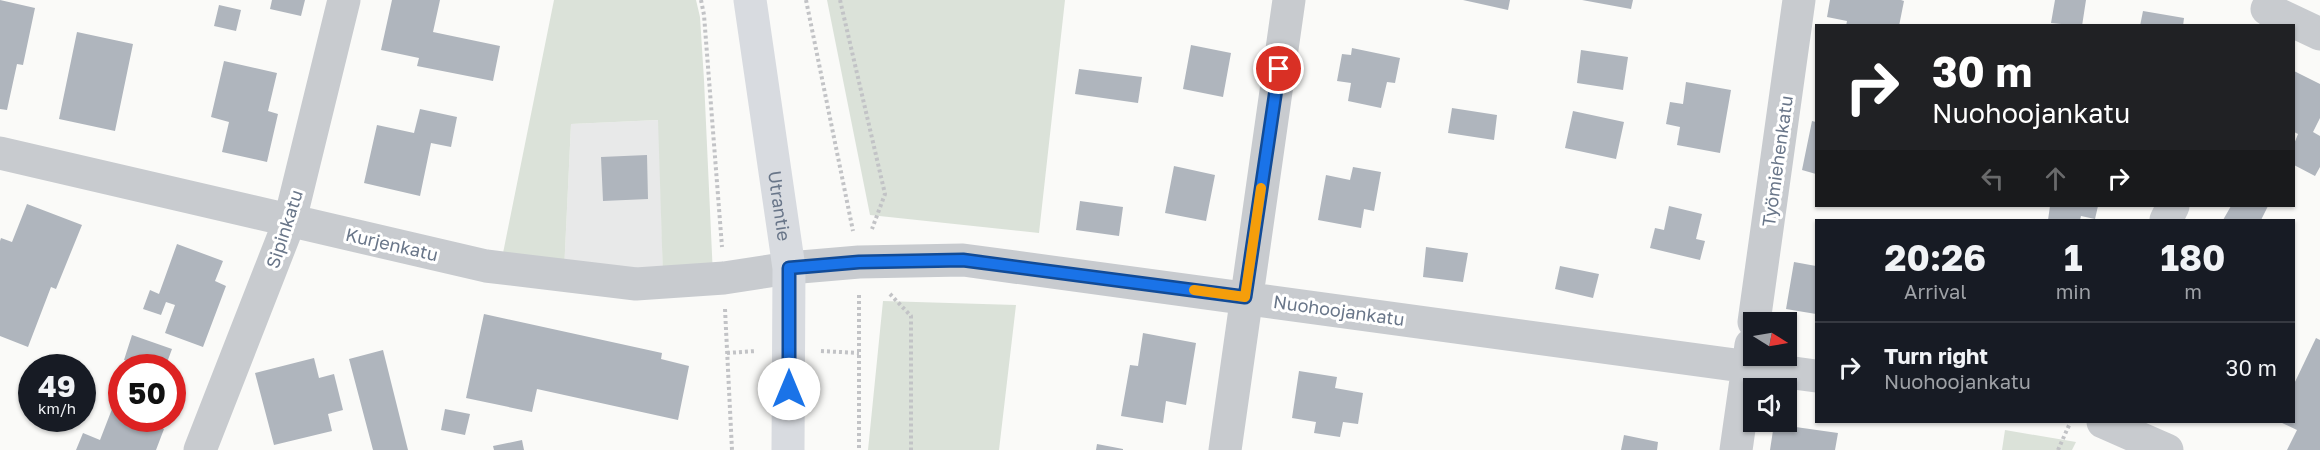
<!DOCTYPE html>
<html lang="en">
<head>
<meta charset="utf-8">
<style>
	:root { --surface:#171b24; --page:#20242c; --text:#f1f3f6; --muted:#9ea1a6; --line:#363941 }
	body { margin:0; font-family:"Golos Text",sans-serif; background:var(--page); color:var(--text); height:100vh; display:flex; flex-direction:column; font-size:22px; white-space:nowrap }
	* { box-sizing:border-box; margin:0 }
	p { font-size:20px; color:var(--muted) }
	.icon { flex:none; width:33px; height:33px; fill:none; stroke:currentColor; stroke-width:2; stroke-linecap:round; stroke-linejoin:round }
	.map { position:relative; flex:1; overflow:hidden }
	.details { position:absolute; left:1815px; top:219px; width:480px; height:204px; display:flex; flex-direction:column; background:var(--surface); border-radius:0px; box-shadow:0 2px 4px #0004 }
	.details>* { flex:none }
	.top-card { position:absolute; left:1815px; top:24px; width:480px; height:183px; border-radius:0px; box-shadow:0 2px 4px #0004; background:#202124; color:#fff; overflow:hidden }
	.needle { width:39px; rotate:101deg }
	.buttons { position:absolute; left:1743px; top:312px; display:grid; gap:12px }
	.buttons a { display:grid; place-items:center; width:54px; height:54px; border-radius:0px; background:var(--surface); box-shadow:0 2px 4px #0004; font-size:30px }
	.speed { position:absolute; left:18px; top:354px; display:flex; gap:12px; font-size:30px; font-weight:700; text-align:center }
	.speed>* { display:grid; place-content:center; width:78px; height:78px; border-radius:50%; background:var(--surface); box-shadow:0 2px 4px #0004; line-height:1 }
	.speed small { font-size:15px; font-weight:400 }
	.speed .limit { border:9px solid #d22; background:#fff; color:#111 }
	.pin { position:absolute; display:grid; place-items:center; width:51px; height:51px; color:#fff; margin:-26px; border:3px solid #fff; border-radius:50%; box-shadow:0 2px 6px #0007 }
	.me { position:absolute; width:66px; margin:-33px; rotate:0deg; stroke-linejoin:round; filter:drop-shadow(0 0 4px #0008) }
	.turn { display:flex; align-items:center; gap:21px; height:126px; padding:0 18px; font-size:27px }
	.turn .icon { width:78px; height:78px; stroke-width:2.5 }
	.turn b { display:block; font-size:42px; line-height:51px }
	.lanes { display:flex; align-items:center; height:57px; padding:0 18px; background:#0003; justify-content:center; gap:30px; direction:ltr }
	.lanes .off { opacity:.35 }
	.eta { display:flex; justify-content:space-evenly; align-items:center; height:102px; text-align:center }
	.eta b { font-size:36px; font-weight:700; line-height:42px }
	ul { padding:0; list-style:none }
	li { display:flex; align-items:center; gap:18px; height:90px; padding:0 18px; border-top:2px solid var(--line) }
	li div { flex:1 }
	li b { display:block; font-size:22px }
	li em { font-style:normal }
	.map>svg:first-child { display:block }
</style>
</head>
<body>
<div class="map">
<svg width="2320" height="450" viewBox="0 0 2320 450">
	<rect width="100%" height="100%" fill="#fafaf8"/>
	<!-- built -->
	<path fill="#e8e9e9" d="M659,120L663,278L564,272L571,124Z"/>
	<!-- green -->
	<path fill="#dbe2d9" d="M554,0H696L700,17L704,80L713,276L663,278L658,120L571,124L564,272L501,263Z
		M827,0H1065L1039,233L870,215Z
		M883,301L1016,305L999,450H868Z
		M2005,430L2076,442L2072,450H2002Z"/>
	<!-- building -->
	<path fill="#afb5bd" d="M0,0L35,8L23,65L17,64L7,110L0,109Z
		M272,0H305L301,16L270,9Z
		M392,0H440L433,32L500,46L493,81L417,66L419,58L381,50Z
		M1463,0H1510L1508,10Z
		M1582,0H1633L1631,9Z
		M1830,0H1901L1904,1L1899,26H1846L1847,21L1827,17Z
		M2055,0H2086L2082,26L2051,23Z
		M219,5L241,10L236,31L214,26Z
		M2143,11L2184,18L2183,26H2140Z
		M77,32L133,44L115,131L59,119Z
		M1191,45L1231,53L1223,97L1183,89Z
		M1352,48L1400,58L1395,83L1387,82L1381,108L1348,101L1351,83L1337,81L1342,54L1351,55Z
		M1581,50L1628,57L1623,90L1577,83Z
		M224,61L277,73L268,111L278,114L267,162L222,152L229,122L211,117Z
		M1079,69L1142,77L1138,103L1075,94Z
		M2294,71L2320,84V118L2313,132L2320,136V167L2315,176L2294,165V144L2298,134L2294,132Z
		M1686,82L1731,90L1720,153L1677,145L1680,127L1666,124L1670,102L1683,104Z
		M1452,108L1497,115L1494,140L1448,133Z
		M420,109L457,117L451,147L431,143L420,196L364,183L377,125L414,133Z
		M1573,111L1624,122L1616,159L1565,148Z
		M1812,121L1816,122V174L1802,170Z
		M647,155L648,199L603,201L601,157Z
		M1174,166L1215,175L1206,221L1165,213Z
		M1353,167L1381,172L1374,211L1364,209L1361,228L1318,220L1326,175L1350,180Z
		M1080,201L1123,207L1119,236L1076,230Z
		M27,204L82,225L56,289L51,287L28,347L0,336V241L1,238L12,242Z
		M1669,206L1702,214L1696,239L1705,241L1700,260L1650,248L1655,228L1664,230Z
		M2050,206H2098L2095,219L2081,216L2080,220H2048Z
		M2231,206H2268L2261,220H2223Z
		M177,244L223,261L215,281L226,286L203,347L165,333L175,305L166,302L161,315L143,309L150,290L159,294Z
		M1426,247L1468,253L1463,282L1423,277Z
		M1794,262L1816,266V314L1786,309Z
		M1560,266L1599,274L1593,298L1555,289Z
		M484,314L662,353L661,359L689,366L678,420L537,389L532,412L466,398Z
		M1143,333L1196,343L1186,405L1166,401L1163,423L1121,416L1130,365L1138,366Z
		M132,335L172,349L165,368H146L124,360Z
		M2316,338L2320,340V450H2287L2297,430L2280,422H2294V384Z
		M383,350L408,450H373L349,359Z
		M314,358L319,378L334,374L343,410L328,414L332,431L274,445L255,373Z
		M1299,371L1337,377L1335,388L1363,393L1358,424L1343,422L1340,437L1314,433L1316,422L1292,418Z
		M112,409L122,413V418H137L164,429L156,450H76L83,433L100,440Z
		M445,409L470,414L465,435L441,430Z
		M1774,424L1838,433L1835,450H1770Z
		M1624,435L1658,442L1657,450H1621Z
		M522,440L524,450H494L493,446Z
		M1097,444L1123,449V450H1096Z"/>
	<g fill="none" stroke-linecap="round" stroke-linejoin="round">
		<!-- path -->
		<path stroke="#c2c3c6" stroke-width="4" stroke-dasharray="3 3" stroke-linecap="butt" d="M701,0L704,15L722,247
			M806,0L853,231
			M840,0L885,194L872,229
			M890,294L911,316V450
			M859,295V450
			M725,309L732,450
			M821,351L859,353
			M727,353L756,351
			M2058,450L2070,423"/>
		<!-- minor -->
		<path stroke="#c8cbcf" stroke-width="33" d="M2267,9L2320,34
			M0,153L486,266L636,284L724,278L789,268L859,262L963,260L1816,376
			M2166,220L2173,206
			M1754,322L1799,0
			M2103,422L2167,450
			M200,450L290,220L344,0
			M1225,450L1289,0
			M1736,450L1751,345"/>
		<!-- secondary -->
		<path stroke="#d8dbe0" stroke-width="33" id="s1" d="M750,0L789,268L788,450"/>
	</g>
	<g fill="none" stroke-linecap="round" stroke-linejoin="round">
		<defs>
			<path id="route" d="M789,389V268L859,262L963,260L1245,297L1279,69"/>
		</defs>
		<!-- route casing -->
		<use href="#route" stroke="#114b97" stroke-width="15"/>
		<!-- route -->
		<use href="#route" stroke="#1a73e8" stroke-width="10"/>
		<!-- slow -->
		<path stroke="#f59e0b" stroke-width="10" d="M1194,290L1245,297L1261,188"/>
	</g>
	<g text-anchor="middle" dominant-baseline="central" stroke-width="6" stroke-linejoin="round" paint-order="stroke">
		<!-- street labels -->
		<g font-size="18" fill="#697689" stroke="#fff">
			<text transform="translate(1777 161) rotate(-82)">Työmiehenkatu</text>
			<text stroke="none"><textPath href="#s1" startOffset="208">Utrantie</textPath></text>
			<text transform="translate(284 229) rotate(-72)">Sipinkatu</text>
			<text transform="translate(392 244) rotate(13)">Kurjenkatu</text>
			<text transform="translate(1339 310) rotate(8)">Nuohoojankatu</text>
		</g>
	</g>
</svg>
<div class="buttons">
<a><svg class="needle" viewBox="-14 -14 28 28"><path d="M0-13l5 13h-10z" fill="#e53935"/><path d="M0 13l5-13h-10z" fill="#9ea1a6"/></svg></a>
<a><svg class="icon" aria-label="sound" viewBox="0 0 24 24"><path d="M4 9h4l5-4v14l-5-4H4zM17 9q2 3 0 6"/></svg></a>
</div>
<div class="speed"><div>49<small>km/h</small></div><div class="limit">50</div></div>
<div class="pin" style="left:1279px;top:69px;background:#d93025"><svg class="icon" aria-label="arrive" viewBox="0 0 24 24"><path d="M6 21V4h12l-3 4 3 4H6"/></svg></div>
<svg class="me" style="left:789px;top:389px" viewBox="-20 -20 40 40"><circle r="19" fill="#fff"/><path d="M0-13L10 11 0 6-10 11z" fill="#1a73e8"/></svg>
<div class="top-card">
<div class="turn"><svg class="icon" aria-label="right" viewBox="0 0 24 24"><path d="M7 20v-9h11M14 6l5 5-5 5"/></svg><div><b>30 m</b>Nuohoojankatu</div></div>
<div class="lanes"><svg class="icon off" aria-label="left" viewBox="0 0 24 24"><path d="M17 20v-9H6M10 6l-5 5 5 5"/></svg><svg class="icon off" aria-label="ahead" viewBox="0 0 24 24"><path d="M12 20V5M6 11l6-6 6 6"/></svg><svg class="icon" aria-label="right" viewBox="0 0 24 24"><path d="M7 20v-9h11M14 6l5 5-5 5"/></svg></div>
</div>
<section class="details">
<div class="eta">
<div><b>20:26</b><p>Arrival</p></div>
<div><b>1</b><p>min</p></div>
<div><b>180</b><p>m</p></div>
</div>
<ul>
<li><svg class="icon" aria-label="right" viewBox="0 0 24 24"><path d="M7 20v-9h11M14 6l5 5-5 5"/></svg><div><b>Turn right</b><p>Nuohoojankatu</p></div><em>30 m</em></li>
</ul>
</section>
</div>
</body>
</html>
